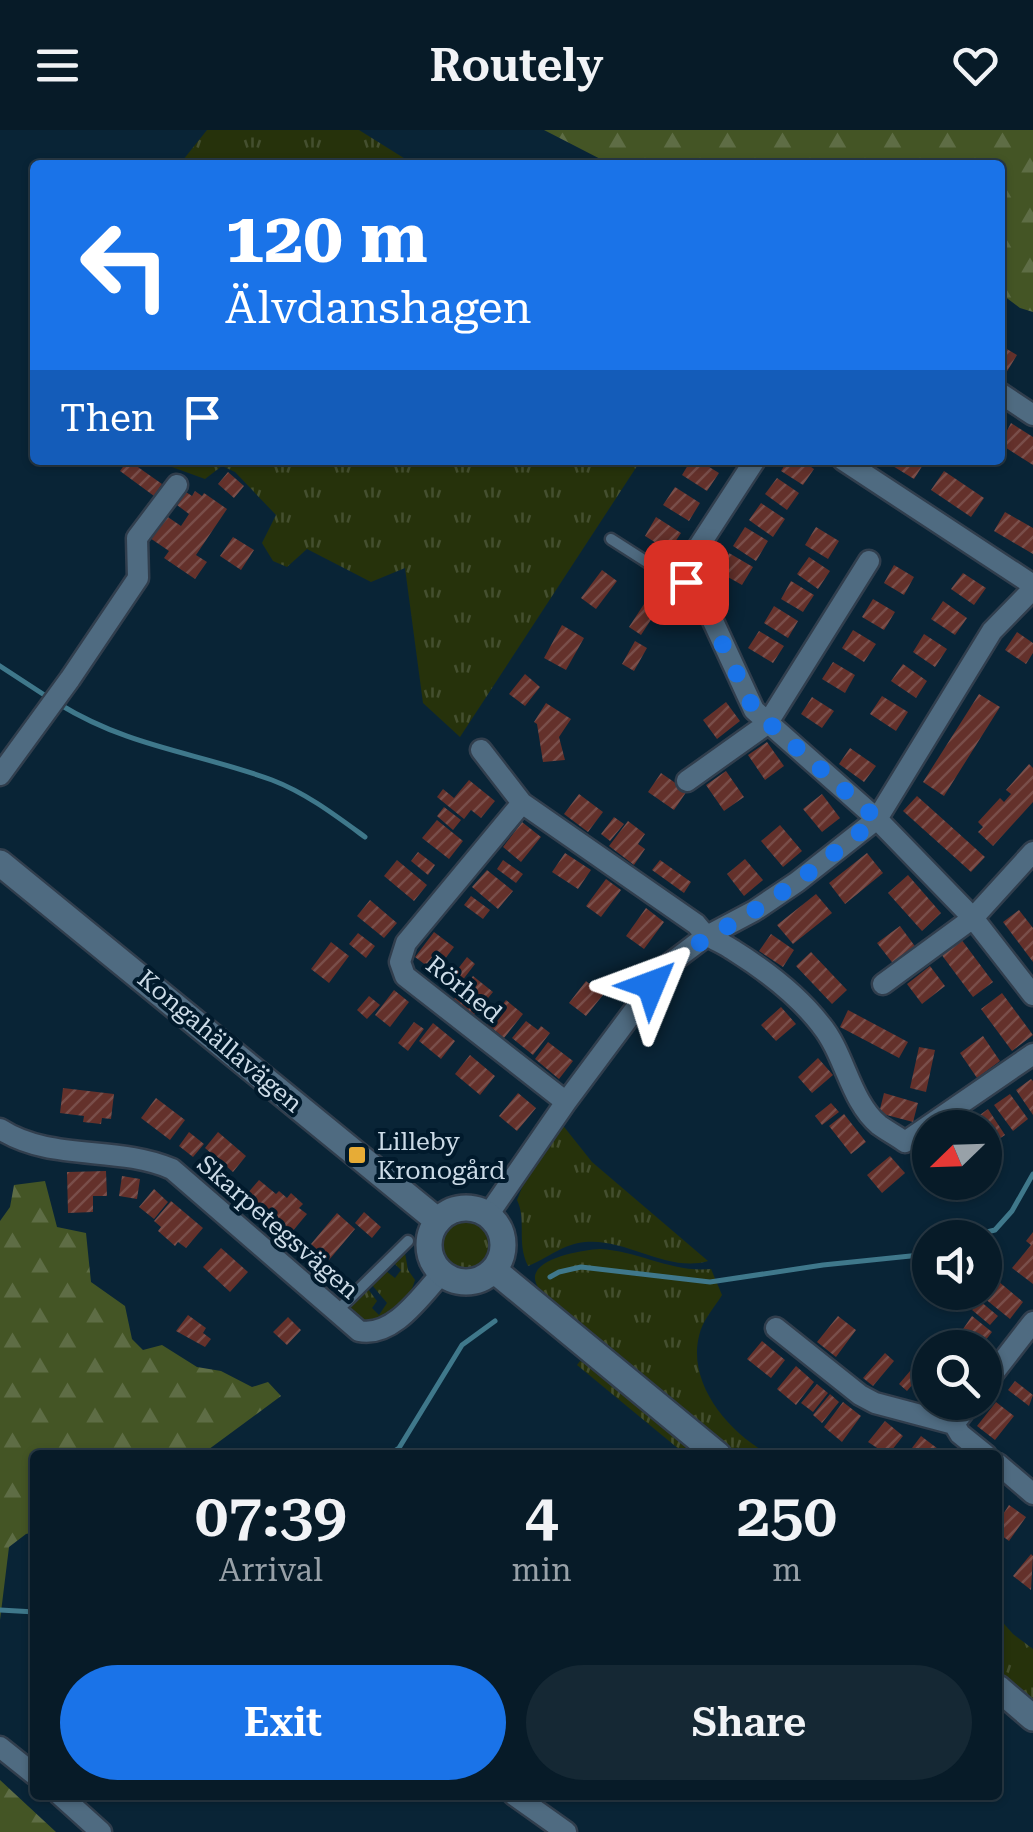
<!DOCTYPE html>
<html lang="en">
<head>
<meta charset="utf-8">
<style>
	:root { --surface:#071b28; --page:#152834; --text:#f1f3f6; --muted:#98a1a8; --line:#283945; --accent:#1a73e8 }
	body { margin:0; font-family:"Roboto Serif",serif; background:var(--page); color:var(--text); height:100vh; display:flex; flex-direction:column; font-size:38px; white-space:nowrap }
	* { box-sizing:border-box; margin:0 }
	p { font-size:32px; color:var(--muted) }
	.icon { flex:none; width:55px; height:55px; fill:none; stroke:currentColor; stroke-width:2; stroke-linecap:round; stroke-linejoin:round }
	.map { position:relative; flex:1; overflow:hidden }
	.panel { position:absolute; left:30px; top:1320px; width:972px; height:350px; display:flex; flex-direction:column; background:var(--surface); border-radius:10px; box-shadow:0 2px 8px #0004,0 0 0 2px var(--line) }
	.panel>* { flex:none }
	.hud { position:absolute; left:30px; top:30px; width:975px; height:305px; border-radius:10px; box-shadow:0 2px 8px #0004,0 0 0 2px var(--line); background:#1a73e8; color:#fff; overflow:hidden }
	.needle { width:65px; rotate:247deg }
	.fabs { position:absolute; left:912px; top:980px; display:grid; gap:20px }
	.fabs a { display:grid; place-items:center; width:90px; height:90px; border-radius:50%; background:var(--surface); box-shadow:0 2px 8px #0004,0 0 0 2px var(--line); font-size:50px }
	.pin { position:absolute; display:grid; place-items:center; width:85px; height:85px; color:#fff; margin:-42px; border-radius:20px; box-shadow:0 5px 15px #0006 }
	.me { position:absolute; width:110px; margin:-55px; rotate:46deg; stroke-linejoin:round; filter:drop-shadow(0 0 8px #0008) }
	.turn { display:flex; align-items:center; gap:35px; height:210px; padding:0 30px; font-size:45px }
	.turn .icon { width:130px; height:130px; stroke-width:2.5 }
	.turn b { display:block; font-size:70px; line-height:85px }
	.then { display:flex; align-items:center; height:95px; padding:0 30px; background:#0003; gap:20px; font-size:38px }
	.eta { display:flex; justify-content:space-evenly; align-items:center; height:170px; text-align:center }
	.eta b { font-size:60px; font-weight:600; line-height:70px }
	.action { display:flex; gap:20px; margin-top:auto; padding:20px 30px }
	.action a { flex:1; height:115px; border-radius:60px; background:var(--accent); color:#fff; font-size:40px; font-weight:600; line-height:115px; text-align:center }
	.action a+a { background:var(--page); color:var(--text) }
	header { display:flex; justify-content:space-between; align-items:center; height:130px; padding:0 30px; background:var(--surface); font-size:45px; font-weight:600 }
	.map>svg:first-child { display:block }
</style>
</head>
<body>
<header><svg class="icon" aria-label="menu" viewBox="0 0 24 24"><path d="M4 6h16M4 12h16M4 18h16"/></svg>Routely<svg class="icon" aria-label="heart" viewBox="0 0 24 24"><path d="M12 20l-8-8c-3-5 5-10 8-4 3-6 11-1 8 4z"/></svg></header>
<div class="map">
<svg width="1033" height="1702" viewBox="0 0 1033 1702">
	<defs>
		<pattern id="grass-tufts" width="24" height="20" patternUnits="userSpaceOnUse" patternTransform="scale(2.5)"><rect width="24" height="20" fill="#26320b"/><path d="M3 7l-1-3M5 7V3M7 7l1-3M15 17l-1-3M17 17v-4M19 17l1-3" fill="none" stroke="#444f2f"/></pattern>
		<pattern id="forest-firs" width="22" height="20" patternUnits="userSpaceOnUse" patternTransform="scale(2.5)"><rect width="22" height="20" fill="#445525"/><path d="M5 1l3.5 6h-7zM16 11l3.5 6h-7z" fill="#5e6d45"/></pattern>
		<pattern id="building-hatch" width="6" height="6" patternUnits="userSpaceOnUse" patternTransform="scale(2.5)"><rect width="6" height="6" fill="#64312b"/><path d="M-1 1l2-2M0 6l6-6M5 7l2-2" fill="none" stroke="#794e4a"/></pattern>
	</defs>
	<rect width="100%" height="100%" fill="#092436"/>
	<!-- grass -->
	<path fill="url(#grass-tufts)" d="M207,0H359L415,35H179Z
		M170,330H641L460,607L423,573L405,438L371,452L307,419L287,437L273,431L262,413L276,385L235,342L222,336L205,349L172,337Z
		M561,993L592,1032L708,1131C668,1143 627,1108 585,1112C563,1114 548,1128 528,1136C516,1112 527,1090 517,1070L527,1045Z
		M442 1115a24 24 0 1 1 48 0a24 24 0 1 1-48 0Z
		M600,1119C639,1121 672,1143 711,1139L722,1165C714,1178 702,1191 699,1206C687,1254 730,1305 771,1325H731L545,1168C541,1161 534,1154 535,1146C538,1127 584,1120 600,1119Z
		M405,1123L408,1140L415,1150C405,1182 392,1187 362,1193L348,1178L368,1159L377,1171L372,1178L379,1185L387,1173L372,1155L386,1141L395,1148L401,1140L394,1133Z
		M580,1231L589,1234L701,1325H686L577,1235Z
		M998,1487L1013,1504L1033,1519V1576L998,1547Z"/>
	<!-- forest -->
	<path fill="url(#forest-firs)" d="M544,0H1033V182L1020,178L1000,163V35H612Z
		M45,1051L57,1097L86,1103L91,1152L125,1176L132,1209L143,1220L162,1215L197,1237L221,1241L252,1257L268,1252L281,1266L201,1325H35V1402L26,1404L9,1417L0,1490V1091L10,1077L14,1055Z
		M0,1650L56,1702H0Z"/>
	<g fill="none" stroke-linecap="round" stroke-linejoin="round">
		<!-- stream -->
		<path stroke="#3f788b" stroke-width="5" d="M0,536L49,568
			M59,574C131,618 196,622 272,650C306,663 335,685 365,707
			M962,1108L995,1100L1012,1081L1033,1044
			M550,1147L559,1142L581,1137L710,1152L823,1135L930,1124
			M388,1325L399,1318L462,1215L495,1191
			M0,1480L35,1482"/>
	</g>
	<!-- building -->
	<path fill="url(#building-hatch)" d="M1000,215L1017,225L1006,243L1003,241L1000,245Z
		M1011,293L1033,307V335L1000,314Z
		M128,330L162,354L154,366L120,341Z
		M691,330H698L719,343L707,361L682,345Z
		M788,330H801L814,339L803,355L781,341Z
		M883,330H926L914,349Z
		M944,341L984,368L971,387L931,360Z
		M228,342L244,356L234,368L218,354Z
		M777,348L799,363L787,380L765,364Z
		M675,357L700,373L689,391L663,375Z
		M195,361L202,366L204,363L227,379L196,425L207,432L195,449L164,428L169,421L147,406L162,383L181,396L189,384L177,375L186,362L192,366Z
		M761,373L785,389L773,407L749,390Z
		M1005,382L1033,398V424L994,401Z
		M656,387L681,403L669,421L645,406Z
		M745,397L768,411L756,431L733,416Z
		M816,397L839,411L828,429L805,415Z
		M233,407L254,420L241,440L220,426Z
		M729,423L753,437L742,455L719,442Z
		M809,427L830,441L818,459L797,444Z
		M894,435L914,447L904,465L884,453Z
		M602,440L617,451L596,479L581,468Z
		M963,443L986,458L974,475L951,459Z
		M791,451L814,465L803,482L781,469Z
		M873,469L895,482L884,500L862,487Z
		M646,471L658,479L641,505L629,497Z
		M943,471L967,488L955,505L931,489Z
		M774,476L798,491L788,508L764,493Z
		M562,495L584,508L566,540L544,528Z
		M853,500L876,514L864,532L842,518Z
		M759,501L784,516L773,533L748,518Z
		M1017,502L1033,513V523L1026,534L1005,520Z
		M924,504L947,519L935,537L913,522Z
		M635,511L647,518L634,541L622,534Z
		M833,532L855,545L845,563L822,549Z
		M903,534L927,551L916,568L891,551Z
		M525,544L540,557L525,576L509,564Z
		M979,564L1000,577L944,666L923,652Z
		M882,566L908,582L896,601L870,584Z
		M812,567L834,581L822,598L801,584Z
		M726,572L740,591L717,609L703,590Z
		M546,573L571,589L559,607L565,630L543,632L537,594L534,592Z
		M767,612L784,636L765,650L748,625Z
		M850,618L876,636L864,652L839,634Z
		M1029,634L1033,638V672L993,716L978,702L983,697L978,692L1000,668L1004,672L1011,664L1006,660Z
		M726,641L744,667L724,681L706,655Z
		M661,643L687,661L674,680L648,662Z
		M469,650L495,671L481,688L471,680L464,689L437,667L443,659L454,668Z
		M579,664L603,682L588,702L564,684Z
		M822,664L840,688L822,702L803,679Z
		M917,666L985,727L971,742L903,681Z
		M444,677L461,690L453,700L437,686Z
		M614,687L624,694L610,711L601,704Z
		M437,690L463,711L449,729L422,708Z
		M628,691L645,704L638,714L645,719L634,735L609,716Z
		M522,692L541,707L521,732L503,717Z
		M780,695L802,721L783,737L761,711Z
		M418,722L435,735L428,745L411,731Z
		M565,723L591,740L578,759L552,742Z
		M867,723L883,743L845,774L829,753Z
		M745,729L763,750L744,766L727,744Z
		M397,730L427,755L414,771L384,746Z
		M503,730L523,744L516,753L497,739Z
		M660,730L691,752L684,763L652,740Z
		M487,740L513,761L498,779L472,757Z
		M908,745L941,783L922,801L888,763Z
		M606,749L621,760L601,787L586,776Z
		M816,764L832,783L793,814L777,795Z
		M471,766L490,780L483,789L464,775Z
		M370,770L397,793L384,808L357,786Z
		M646,778L664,792L644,819L626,806Z
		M1019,780L1033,798V832L1003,792Z
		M900,796L917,819L895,836L877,813Z
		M434,802L454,817L435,842L415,827Z
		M358,803L375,816L366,828L349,814Z
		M771,804L794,820L783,837L759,821Z
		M961,809L993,852L973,867L941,824Z
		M331,812L349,826L329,853L311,839Z
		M811,822L847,860L832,874L796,836Z
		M467,827L475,834L455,860L447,853Z
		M930,836L945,856L922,874L907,854Z
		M473,846L493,862L474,885L454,869Z
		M586,851L603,865L586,886L569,873Z
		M394,860L409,872L390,897L375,885Z
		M1002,863L1033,905L1012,921L981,879Z
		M369,866L380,875L367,889L357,880Z
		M506,870L523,884L504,908L487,894Z
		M781,877L796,894L776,911L761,895Z
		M848,880L908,912L899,928L840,897Z
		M526,891L538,900L541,896L550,903L533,925L512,908Z
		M414,892L424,899L408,921L398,913Z
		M433,893L455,911L441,929L419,911Z
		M983,906L1000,931L977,948L960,923Z
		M548,912L573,931L559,949L535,929Z
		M919,917L935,920L926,962L910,958Z
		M470,925L495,946L480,965L455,944Z
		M818,928L833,945L812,963L798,947Z
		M1031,949L1033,951V985L1016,960Z
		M63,958L114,964L111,989L102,988L101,994L83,992L84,986L60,983Z
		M518,963L536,978L517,1001L499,986Z
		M884,963L918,973L913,992L879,983Z
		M1010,964L1028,989L1013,1001L994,975Z
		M156,968L185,990L170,1010L141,988Z
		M831,973L839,982L822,995L815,986Z
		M988,979L1005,1005L990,1015L985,1008V998H978L973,990Z
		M844,984L866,1012L851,1024L829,996Z
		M189,1002L204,1014L193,1027L179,1016Z
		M218,1002L246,1026L233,1042L205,1018Z
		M890,1026L905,1043L882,1063L867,1045Z
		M106,1041L107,1066H93V1082L68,1083L67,1042Z
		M122,1046L140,1049L137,1069L119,1066Z
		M259,1050L276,1064L279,1061L287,1068L291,1063L303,1074L299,1078L307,1084L291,1103L268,1088L246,1065Z
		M154,1059L168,1072L154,1089L139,1077Z
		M171,1071L203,1098L186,1118L178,1112L175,1116L158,1101L161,1097L154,1091Z
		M364,1082L381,1097L372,1108L355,1093Z
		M337,1083L355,1099L329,1130L311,1114Z
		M1033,1102V1154L1012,1138L1031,1115L1026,1111Z
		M221,1118L248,1142L230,1162L203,1137Z
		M998,1151L1023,1172L1010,1189L984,1168Z
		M980,1171L998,1186L990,1195L972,1180Z
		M188,1185L206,1198L203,1203L211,1209L205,1217L176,1201Z
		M838,1186L856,1200L836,1227L817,1212Z
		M972,1186L992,1202L985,1211L988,1214L986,1218H950Z
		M288,1187L301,1200L287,1215L273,1202Z
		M762,1211L785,1230L771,1248L747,1229Z
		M885,1223L894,1231L873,1256L863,1248Z
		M916,1234L924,1241L907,1261L899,1254Z
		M796,1236L814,1252L796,1275L777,1259Z
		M1015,1251L1033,1265L1029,1276L1008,1260Z
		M817,1254L828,1263L813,1282L801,1273Z
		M830,1264L839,1272L822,1293L813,1285Z
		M843,1272L861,1286L842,1312L824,1297Z
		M996,1272L1014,1286L995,1310L977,1296Z
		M885,1291L903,1306L888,1325L868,1312Z
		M921,1306L946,1325H914L909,1322Z
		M1009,1375L1026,1387L1009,1411L998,1403V1392Z
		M1031,1424L1033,1426L1031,1460L1013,1446Z"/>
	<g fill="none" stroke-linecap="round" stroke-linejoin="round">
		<defs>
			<path id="service" d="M611,409L675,450L692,451
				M337,1181L408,1111"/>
			<path id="minor" d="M1000,263L1033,285
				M755,330L690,430L689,439L754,580L877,689L973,788L1033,865
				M843,330L1033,455
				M481,620L522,673L696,794C706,808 718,810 733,820C765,840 798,865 821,895C845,924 850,971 879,995C887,1001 897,1006 905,1012L1033,924
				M0,645L70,549L138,448L137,408L177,355
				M687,651L767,594L869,431
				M522,673L406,813L400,832L405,846L566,972
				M883,854L973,788L1033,722
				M0,999C51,1032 117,1015 172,1039L359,1201C393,1208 421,1166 442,1143
				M488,1085L566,972L668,835L705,807L754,781L797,752L877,689L992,501L1033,459
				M776,1198L860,1265L875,1273L954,1294L960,1304L986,1325
				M985,1254L1033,1192
				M954,1294L971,1272
				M998,1334L1033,1364
				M0,1617L35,1645
				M60,1665L101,1702
				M514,1665L566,1702"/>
			<path id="tertiary" d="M0,733L438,1091
				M429 1115a37 37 0 1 1 74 0a37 37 0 1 1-74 0Z
				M494,1140L718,1325
				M998,1558L1033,1588"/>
		</defs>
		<!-- service casing -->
		<use href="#service" stroke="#313e4d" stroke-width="15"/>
		<!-- minor casing -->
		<use href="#minor" stroke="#313e4d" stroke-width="25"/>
		<!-- tertiary casing -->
		<use href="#tertiary" stroke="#313e4d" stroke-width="30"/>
		<!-- service -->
		<use href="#service" stroke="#4f6b81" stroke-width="10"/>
		<!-- minor -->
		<use href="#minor" stroke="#4f6b81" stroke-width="20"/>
		<!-- tertiary -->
		<use href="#tertiary" stroke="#4f6b81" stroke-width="25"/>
	</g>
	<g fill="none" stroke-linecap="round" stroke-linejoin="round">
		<!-- route -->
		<path stroke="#1a73e8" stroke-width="18" stroke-dasharray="0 32.4" d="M651,855C683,816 718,804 758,778C800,752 838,719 877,689L754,580L692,450L686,452"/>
	</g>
	<!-- markers -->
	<rect fill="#e7ac36" stroke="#011a2c" stroke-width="4" x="347" y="1015" width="20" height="20" rx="5"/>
	<g text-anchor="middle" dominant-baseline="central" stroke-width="8" stroke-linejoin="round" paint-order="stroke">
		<!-- street labels -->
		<g font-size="25" fill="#ccdbe7" stroke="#011a2c">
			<text transform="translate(464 859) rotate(39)">Rörhed</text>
			<text transform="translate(220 911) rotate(40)">Kongahällavägen</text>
			<text transform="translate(278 1097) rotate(41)">Skarpetegsvägen</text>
		</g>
		<!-- poi labels -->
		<g font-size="25" fill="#ccdbe7" stroke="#011a2c" text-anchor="start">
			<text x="377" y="1011">Lilleby<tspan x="377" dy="29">Kronogård</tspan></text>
		</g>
	</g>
</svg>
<div class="fabs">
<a><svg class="needle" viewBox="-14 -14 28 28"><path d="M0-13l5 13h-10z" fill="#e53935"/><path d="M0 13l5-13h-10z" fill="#98a1a8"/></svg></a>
<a><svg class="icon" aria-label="sound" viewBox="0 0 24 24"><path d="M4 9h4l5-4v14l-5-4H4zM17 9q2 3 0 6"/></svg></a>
<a><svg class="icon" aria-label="search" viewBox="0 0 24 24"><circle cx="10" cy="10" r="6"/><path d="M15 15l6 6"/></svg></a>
</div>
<div class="pin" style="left:686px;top:452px;background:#d93025"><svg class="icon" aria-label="arrive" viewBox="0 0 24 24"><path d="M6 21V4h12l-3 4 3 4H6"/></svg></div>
<svg class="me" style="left:651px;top:855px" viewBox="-20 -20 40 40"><path d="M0-17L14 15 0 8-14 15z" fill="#1a73e8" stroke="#fff" stroke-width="4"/></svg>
<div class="hud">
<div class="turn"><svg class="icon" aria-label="left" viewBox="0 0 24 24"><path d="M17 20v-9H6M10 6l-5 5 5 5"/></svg><div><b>120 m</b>Älvdanshagen</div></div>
<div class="then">Then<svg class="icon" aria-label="arrive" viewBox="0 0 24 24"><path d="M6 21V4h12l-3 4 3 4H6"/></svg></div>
</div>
<section class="panel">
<div class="eta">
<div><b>07:39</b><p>Arrival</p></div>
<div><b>4</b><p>min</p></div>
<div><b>250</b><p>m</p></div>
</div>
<div class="action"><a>Exit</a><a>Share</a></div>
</section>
</div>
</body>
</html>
